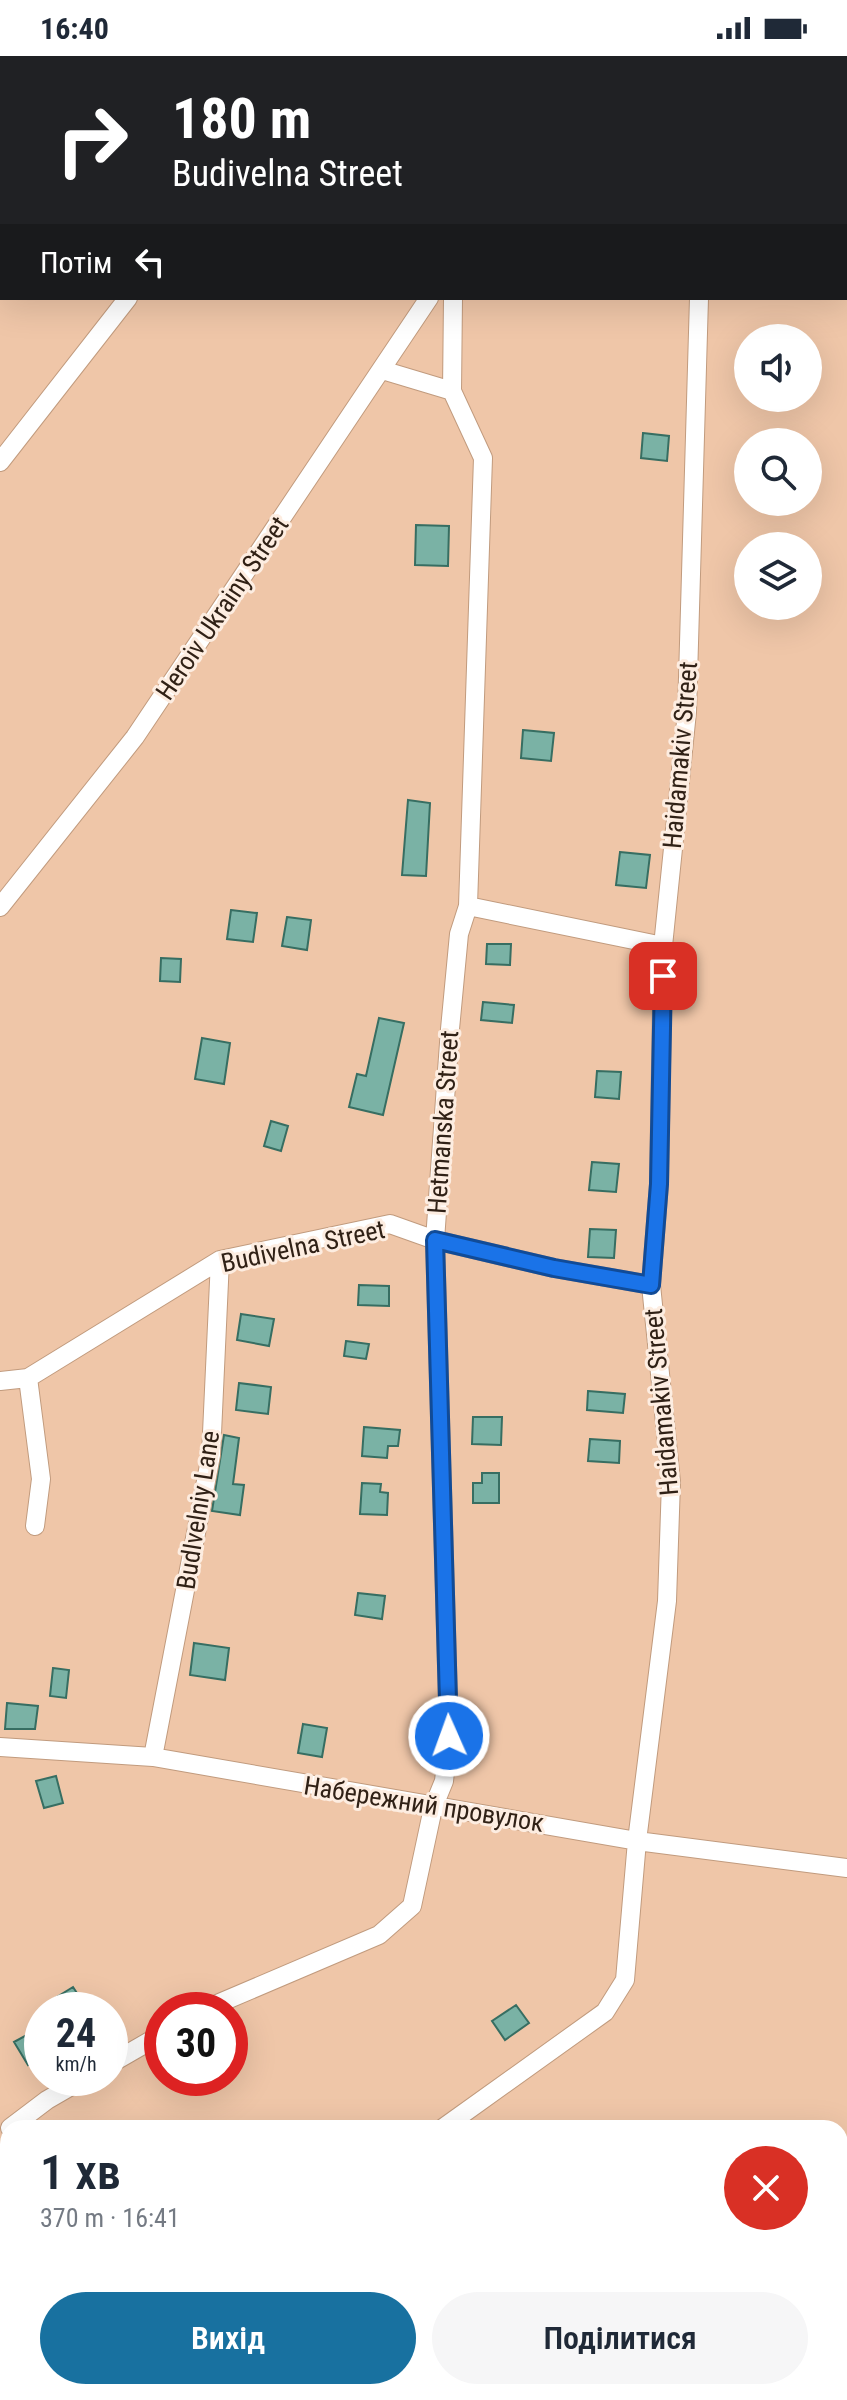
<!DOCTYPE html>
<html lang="uk">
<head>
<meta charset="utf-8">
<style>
	:root { --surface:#fff; --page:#f6f6f7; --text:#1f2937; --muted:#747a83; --accent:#1871a0 }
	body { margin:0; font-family:"Roboto Condensed",sans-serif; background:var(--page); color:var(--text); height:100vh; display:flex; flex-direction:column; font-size:30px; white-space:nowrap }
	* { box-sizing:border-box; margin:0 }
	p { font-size:26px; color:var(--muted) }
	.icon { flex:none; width:44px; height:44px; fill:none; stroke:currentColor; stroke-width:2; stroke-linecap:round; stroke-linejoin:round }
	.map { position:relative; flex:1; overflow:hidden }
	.side { position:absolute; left:0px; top:2064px; width:848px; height:280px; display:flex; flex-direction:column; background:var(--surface); border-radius:24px 24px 0 0; box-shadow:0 8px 32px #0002 }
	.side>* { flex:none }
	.banner { position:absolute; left:0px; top:0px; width:848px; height:244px; box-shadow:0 8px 32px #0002; background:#202124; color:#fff; overflow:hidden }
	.controls { position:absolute; left:734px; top:268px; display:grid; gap:16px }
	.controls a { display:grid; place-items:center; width:88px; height:88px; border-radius:50%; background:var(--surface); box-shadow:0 8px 32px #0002; font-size:40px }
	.speed { position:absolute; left:24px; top:1936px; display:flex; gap:16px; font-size:40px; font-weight:700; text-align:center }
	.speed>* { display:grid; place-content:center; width:104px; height:104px; border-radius:50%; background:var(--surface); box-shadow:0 8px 32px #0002; line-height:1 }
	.speed small { font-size:20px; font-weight:400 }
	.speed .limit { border:12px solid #d22; background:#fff; color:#111 }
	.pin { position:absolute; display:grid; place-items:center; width:68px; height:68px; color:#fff; margin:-34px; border-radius:16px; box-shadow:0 4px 12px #0006 }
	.me { position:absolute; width:88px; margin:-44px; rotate:358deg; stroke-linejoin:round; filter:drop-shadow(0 0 6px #0008) }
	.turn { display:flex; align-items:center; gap:28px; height:168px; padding:0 40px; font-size:36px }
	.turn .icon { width:104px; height:104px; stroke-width:2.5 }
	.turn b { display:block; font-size:56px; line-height:68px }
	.then { display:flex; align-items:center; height:76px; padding:0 40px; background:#0003; gap:16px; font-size:30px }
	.round { display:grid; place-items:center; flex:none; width:84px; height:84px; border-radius:42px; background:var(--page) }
	.overview { display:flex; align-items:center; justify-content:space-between; height:136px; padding:0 40px }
	h1 { font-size:48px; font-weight:600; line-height:60px }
	.cta { display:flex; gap:16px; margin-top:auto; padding:16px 40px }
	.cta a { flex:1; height:92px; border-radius:48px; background:var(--accent); color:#fff; font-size:32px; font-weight:600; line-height:92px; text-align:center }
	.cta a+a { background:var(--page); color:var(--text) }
	.status { display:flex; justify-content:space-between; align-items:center; height:56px; padding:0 40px; background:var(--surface); direction:ltr }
	.status svg { height:22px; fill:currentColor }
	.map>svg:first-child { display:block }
</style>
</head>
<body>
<div class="status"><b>16:40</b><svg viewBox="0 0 49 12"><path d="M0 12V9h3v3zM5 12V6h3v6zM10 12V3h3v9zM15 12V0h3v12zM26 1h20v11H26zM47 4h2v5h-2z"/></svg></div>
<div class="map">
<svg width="847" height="2344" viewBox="0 0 847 2344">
	<rect width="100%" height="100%" fill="#efc6a8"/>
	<!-- building -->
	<path fill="#7ab2a5" stroke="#376e62" stroke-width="2" d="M643,377L669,380L667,405L641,402Z
		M416,469L449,470L448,510L415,509Z
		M523,674L554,677L551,705L521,702Z
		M408,744L430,747L426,820L402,819Z
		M620,796L650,799L646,832L616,829Z
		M231,854L257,857L253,886L227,883Z
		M287,861L311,864L307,894L282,890Z
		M487,888H511L510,909L486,908Z
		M161,902L181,903L180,926L160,925Z
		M483,946L514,949L512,967L481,964Z
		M379,962L404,967L383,1059L349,1051L357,1018L366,1020Z
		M202,982L230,987L224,1028L195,1023Z
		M597,1015L621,1016L619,1043L595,1041Z
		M271,1065L288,1070L281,1095L264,1090Z
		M592,1106L619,1108L616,1136L589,1134Z
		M590,1173L616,1174L614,1202L588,1201Z
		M359,1229L389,1230V1250L358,1249Z
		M241,1258L274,1263L269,1290L237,1284Z
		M346,1285L369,1288L366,1303L344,1300Z
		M239,1327L271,1331L268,1358L236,1354Z
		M588,1335L625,1338L623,1357L587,1354Z
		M473,1361H502L501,1389L472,1388Z
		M364,1371L400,1374L398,1390H388L387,1402L362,1400Z
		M224,1379L239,1382L233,1428L244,1429L240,1459L212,1455Z
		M590,1383L620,1385L619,1407L588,1405Z
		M482,1417H499V1447H473V1427H482Z
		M362,1427L381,1428L380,1436L388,1437L387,1459L360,1458Z
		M358,1537L385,1540L382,1563L355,1559Z
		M194,1587L229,1592L225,1624L190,1619Z
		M53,1612L69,1614L66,1642L50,1640Z
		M7,1647L38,1650L35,1673H5Z
		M303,1668L327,1672L322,1701L298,1697Z
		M56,1720L63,1747L44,1752L36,1725Z
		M73,1931L88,1954H59L52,1944Z
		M516,1949L529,1967L505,1984L492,1965Z
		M36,1974L42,1984V2000L28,2009L14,1986Z"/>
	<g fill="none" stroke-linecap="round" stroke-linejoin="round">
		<defs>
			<path id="minor" d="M160,0L163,2
				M20,2L21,0
				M265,2L266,0
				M517,2L518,0
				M723,2L724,0
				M0,30L2,27
				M846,202H847
				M382,314L452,335
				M0,406L128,242
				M468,850L663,890
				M0,851L135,681L429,242
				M28,1322L41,1423L35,1470
				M0,1325L28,1322L220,1204L390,1168L435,1184L554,1212L651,1229
				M0,1691L153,1701L637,1785L847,1812
				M153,1701L211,1399L220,1204
				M203,1954L379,1879L412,1850L433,1752L444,1725L449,1680L435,1184L450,973L459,878L468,850L483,402L452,335L453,242
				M110,2008L162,1978
				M10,2072L47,2044L85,2022
				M443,2072L605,1956L625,1924L637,1785L667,1545L671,1426L651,1229L659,1128L663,890L687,656L699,242
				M840,2160L847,2117
				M0,2182L8,2193
				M110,2336L115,2344
				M830,2336L831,2344
				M67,2344L78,2336
				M388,2344L400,2336
				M769,2344L786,2336"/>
		</defs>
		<!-- minor casing -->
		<use href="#minor" stroke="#c19b7e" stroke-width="20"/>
		<!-- minor -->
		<use href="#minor" stroke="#fff" stroke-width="18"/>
	</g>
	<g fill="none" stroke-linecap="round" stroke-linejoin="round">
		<defs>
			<path id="route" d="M449,1680L435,1184L554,1212L651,1229L659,1128L663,920"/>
		</defs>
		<!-- route casing -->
		<use href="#route" stroke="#114b97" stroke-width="20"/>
		<!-- route -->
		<use href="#route" stroke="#1a73e8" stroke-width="14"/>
	</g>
	<g text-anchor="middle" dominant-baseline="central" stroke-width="6" stroke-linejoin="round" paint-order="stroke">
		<!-- street labels -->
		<g font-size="26" fill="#302116" stroke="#fdede1">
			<text transform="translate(222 552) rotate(-56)">Heroiv Ukrainy Street</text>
			<text transform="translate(680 699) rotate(-85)">Haidamakiv Street</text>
			<text transform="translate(443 1066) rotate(-86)">Hetmanska Street</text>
			<text transform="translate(303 1190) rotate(-12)">Budivelna Street</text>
			<text transform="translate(661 1346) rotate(-95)">Haidamakiv Street</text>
			<text transform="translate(198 1454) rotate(-81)">BudIvelniy Lane</text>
			<text transform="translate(424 1748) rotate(9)">Набережний провулок</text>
		</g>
	</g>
</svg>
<div class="controls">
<a><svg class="icon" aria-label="sound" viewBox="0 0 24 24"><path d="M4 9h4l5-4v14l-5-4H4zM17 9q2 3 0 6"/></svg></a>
<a><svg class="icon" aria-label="search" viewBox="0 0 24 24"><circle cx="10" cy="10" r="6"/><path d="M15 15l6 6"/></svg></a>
<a><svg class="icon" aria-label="layers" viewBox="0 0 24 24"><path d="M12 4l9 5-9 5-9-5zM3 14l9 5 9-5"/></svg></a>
</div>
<div class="speed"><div>24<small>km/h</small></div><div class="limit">30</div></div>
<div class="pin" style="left:663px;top:920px;background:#d93025"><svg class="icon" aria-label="arrive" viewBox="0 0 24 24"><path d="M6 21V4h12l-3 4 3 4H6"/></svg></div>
<svg class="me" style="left:449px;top:1680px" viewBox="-20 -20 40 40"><circle r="17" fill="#1a73e8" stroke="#fff" stroke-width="3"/><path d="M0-11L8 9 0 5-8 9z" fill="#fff"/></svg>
<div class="banner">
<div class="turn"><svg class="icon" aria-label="right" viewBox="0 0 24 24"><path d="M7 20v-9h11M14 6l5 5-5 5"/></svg><div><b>180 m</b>Budivelna Street</div></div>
<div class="then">Потім<svg class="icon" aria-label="left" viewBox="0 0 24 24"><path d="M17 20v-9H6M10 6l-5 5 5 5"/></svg></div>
</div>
<section class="side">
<div class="overview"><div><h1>1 хв</h1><p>370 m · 16:41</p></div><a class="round" style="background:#d93025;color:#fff"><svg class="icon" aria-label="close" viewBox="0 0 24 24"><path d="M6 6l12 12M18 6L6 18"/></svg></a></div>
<div class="cta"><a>Вихід</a><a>Поділитися</a></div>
</section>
</div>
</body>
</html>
